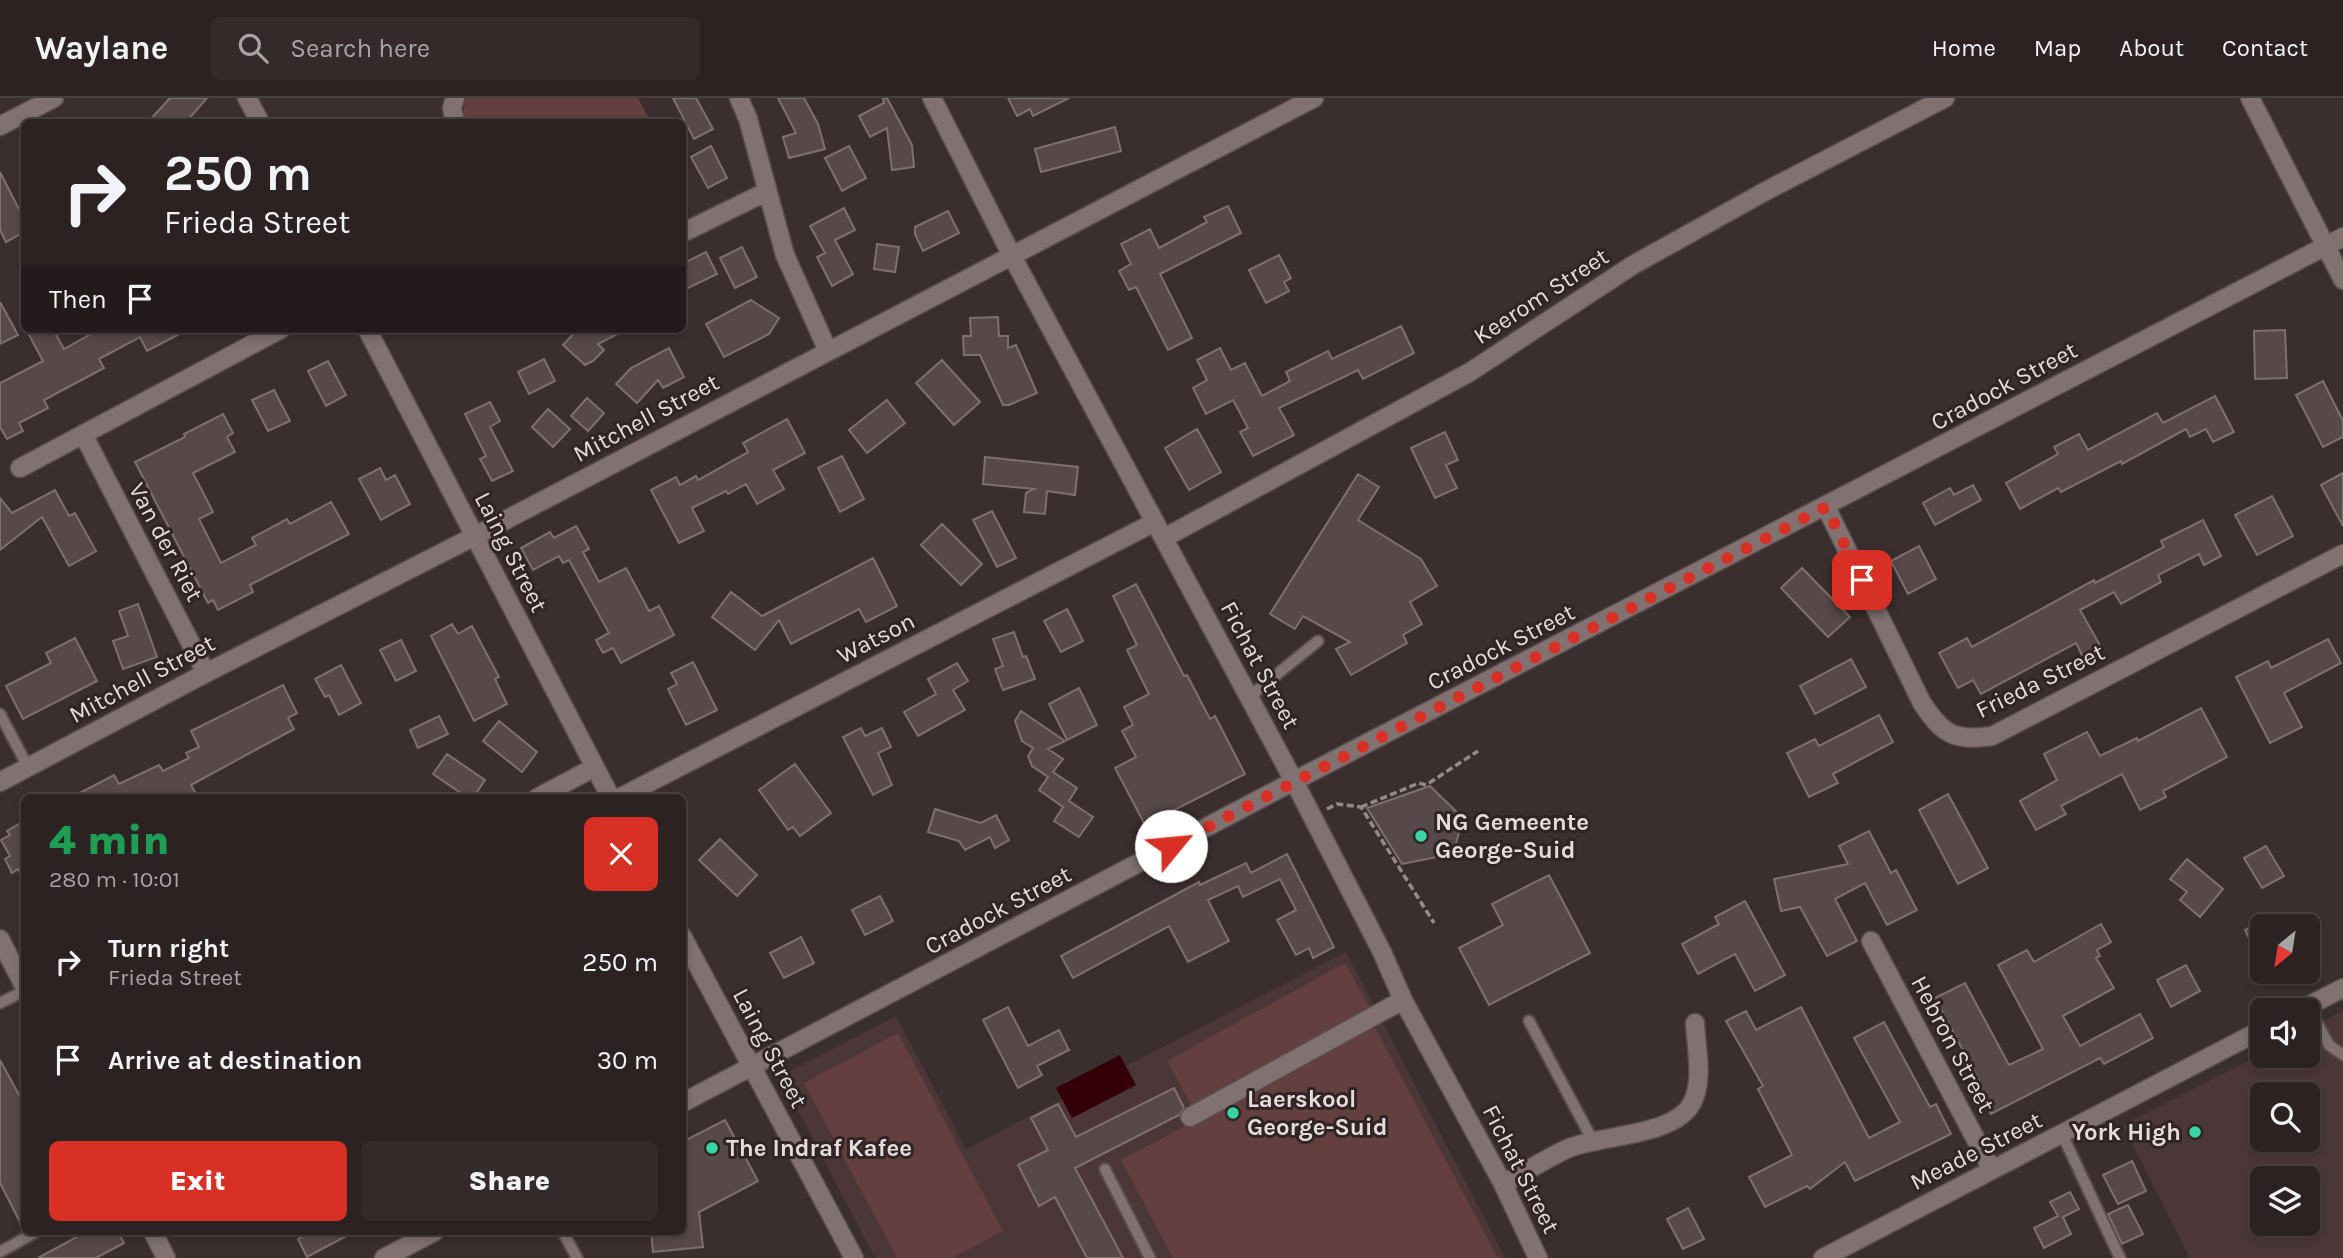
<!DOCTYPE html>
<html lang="en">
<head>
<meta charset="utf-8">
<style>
	:root { --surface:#2c2222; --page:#342a2a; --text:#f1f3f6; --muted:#a6a4a5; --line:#483f40; --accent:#d93025 }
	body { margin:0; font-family:Karla,sans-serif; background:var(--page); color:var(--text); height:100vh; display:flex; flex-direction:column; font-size:26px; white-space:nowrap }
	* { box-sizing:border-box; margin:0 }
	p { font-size:23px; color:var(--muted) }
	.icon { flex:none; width:38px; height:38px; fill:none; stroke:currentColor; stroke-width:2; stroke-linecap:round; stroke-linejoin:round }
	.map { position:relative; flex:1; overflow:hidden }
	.sheet { position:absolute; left:21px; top:696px; width:665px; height:441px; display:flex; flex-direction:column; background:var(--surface); border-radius:10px; box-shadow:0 4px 10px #0003,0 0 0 2px var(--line) }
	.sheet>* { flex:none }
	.banner { position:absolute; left:21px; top:21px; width:665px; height:214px; border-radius:10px; box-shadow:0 4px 10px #0003,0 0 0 2px var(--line); background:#2c2222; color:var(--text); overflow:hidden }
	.needle { width:46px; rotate:210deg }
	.buttons { position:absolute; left:2250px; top:816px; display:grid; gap:14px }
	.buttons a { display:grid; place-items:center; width:70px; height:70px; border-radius:10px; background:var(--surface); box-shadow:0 4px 10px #0003,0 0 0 2px var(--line); font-size:35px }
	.pin { position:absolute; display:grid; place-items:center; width:60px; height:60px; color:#fff; margin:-30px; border-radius:14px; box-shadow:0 4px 10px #0006 }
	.me { position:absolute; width:77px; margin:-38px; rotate:62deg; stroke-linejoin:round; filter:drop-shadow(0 0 5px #0008) }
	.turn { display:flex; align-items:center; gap:24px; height:147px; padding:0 28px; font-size:32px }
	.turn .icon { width:91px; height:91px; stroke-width:2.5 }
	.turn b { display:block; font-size:49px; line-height:60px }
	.then { display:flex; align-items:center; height:66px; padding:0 28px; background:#0003; gap:14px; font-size:26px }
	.round { display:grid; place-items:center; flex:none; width:74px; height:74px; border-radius:10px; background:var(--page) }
	.overview { display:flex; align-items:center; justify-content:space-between; height:119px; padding:0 28px }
	h1 { font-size:42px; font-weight:800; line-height:52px; color:#1e9e55 }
	.cta { display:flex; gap:14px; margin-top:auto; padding:14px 28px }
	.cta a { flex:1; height:80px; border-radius:10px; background:var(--accent); color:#fff; font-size:28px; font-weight:800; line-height:80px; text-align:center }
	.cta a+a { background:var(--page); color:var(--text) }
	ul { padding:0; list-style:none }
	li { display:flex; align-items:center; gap:21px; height:98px; padding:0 28px }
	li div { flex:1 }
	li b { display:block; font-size:26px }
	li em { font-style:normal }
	header { display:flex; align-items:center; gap:42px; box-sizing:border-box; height:98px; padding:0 35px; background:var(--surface); border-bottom:2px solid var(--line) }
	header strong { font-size:33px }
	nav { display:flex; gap:38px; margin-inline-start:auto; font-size:24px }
	.search { width:490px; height:63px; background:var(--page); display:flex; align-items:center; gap:18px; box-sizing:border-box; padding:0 24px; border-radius:10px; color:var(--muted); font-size:26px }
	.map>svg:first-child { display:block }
</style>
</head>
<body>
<header>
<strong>Waylane</strong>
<div class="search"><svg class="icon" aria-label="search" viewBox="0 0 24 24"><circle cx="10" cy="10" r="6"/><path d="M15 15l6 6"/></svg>Search here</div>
<nav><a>Home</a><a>Map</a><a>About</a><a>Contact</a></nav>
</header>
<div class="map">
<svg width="2343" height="1160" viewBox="0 0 2343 1160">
	<rect width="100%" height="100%" fill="#3b2e2e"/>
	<!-- built -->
	<path fill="#4b3737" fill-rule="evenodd" d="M1346,854L1505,1160H875L780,978L896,918L966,1051Z
		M2343,913V1160H2190L2123,1027L2263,955V957H2308V931ZM2263,996H2308V1041H2263ZM2263,1080H2308V1125H2263Z"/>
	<!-- green -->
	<path fill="#643f40" d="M465,0H638L651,24H465L463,20Z
		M1345,865L1371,912L1193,1010L1167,963Z
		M1374,928L1498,1160H1173L1121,1062Z
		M898,935L1003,1133L952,1160H897L804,985Z"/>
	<!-- water -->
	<path fill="#340007" d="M1120,957L1136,987L1072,1020L1056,990Z"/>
	<!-- building -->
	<path fill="#574949" stroke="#7f7070" stroke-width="2" d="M170,0H207L186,24H148Z
		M673,0H696L713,31L694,41Z
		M778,0H804L818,26L825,51L789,60L783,39L796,35Z
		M883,0H887L912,47L914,69L892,72L887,30L870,39L859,18L884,5Z
		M1008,0H1069L1033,18L1030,11L1017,18Z
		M1115,29L1121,53L1041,74L1035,51Z
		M711,48L727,80L708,90L691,59Z
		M849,48L866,80L842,93L825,60Z
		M0,74L24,121V134L6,144L0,132Z
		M1228,108L1241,135L1160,176L1192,240L1168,252L1136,189L1129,192L1119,173L1131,166L1121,146L1150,131L1159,150L1207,124L1204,119Z
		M844,110L855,132L835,142L853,176L832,188L817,159L825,155L810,128Z
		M948,113L959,135L923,153L915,136V129Z
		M877,146L899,149L895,174L874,171Z
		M742,149L757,179L735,190L720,160Z
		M706,154L717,176L682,193V166Z
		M1279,157L1291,180L1284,184L1289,193L1266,205L1249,172Z
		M751,202L779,220L769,236L724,259L706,226Z
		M0,204L18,237L0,246Z
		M998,219L999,238H1008V250L1016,247L1037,295L1009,307H1003L980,257H964L963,238H971L970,220Z
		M1401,228L1414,255L1363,281L1358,272L1279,310L1294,337L1253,358L1240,334L1248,330L1233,302L1206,316L1193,290L1207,282L1197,262L1220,250L1231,272L1245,265L1262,298L1290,283L1286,274L1328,253L1332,261Z
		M37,231H53L64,251L100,231H189L147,253L140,239L99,261L104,270L44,302L48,310L19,325L23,333L7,341L0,329V285L43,263L28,235Z
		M578,231H627L598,246L604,252L593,263L585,267L563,247Z
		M2285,232L2287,280L2255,281L2254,233Z
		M669,250L684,279L663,290L658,282L637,305L616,286L631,270Z
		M544,261L555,283L529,296L518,274Z
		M942,262L980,304L954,327L916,285Z
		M328,263L346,297L326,308L308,273Z
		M2323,283L2343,323V339L2323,349L2296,297Z
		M274,292L290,323L268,333L252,302Z
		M2215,298L2234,334L2213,344L2206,331L2190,339L2186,331L2122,366L2121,363L2061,394L2058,390L2020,411L2006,385L2058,356L2054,349L2079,336L2088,352L2157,315L2163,325Z
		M587,300L604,315L588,333L571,318Z
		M887,302L905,325L867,355L849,332Z
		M490,304L500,323L490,329L513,373L492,383L480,361L486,358L465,316Z
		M548,311L570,331L553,349L532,329Z
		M223,316L233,335L227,339L235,354L193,375L213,414L199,421L221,465L256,447L252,440L287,421L290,426L331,404L349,436L250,487L253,494L218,512L213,502L208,505L135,364L185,339L184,336Z
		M787,321L805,355L773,372L784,391L757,406L746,386L728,396L726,393L692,410L704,433L679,445L651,392L676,379L680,387L696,378L698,382L748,354L743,345Z
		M1197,331L1221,374L1189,392L1165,350Z
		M1445,334L1458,362L1446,367L1457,390L1435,400L1411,350Z
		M842,358L864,401L840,414L818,370Z
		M985,359L1078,369L1075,397L1047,393L1045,416L1024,414L1026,395L1034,391L983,386Z
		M380,370L386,382L395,377L410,406L381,422L359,381Z
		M2343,375V428L2321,387Z
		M1358,376L1379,389L1358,422L1421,461L1437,488L1410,504L1422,526L1403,537L1407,545L1351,577L1336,551L1350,544L1303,518L1295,531L1270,516Z
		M1973,387L1981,402L1935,427L1923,405L1950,390L1954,397Z
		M55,392L69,418L75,415L96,453L69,468L42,419L0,452V400L12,415Z
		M2272,398L2293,438L2257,457L2235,417Z
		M992,413L1016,460L997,469L973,422Z
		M2203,422L2221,458L2204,467L2199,456L2158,477L2161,484L2121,506L2114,494L2080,512L2101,549L2083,559L2076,545L1981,596L1973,582L1958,590L1939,555L1967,540L1972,549L2094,482L2095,485L2164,449L2161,443Z
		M942,426L982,466L961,487L921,447Z
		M576,428L589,451L583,454L599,484L626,470L649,513L659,508L674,537L621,565L613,550L603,555L596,542L609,535L569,462L563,465L559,458L533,472L521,450L550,434L554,440Z
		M1919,448L1936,481L1908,496L1891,463Z
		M873,460L897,508L866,524L859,511L791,546L779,522L755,552L712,519L731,494L762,518Z
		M1802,470L1850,519L1828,539L1781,490Z
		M1136,486L1184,578L1187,577L1210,621L1215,618L1245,676L1145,727L1115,670L1136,659L1122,633L1133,627L1124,609L1149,596L1127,552L1137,547L1113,498Z
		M138,506L157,559L123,571L113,543L128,538L119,513Z
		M1067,511L1083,543L1061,554L1044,523Z
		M452,526L458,536L472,528L499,579L495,581L507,606L474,623L431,538Z
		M1014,534L1023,559L1026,558L1035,581L1003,592L995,571L1003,568L993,541Z
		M75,540L97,583L23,621L6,588L51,565L46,555Z
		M2328,541L2341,565L2284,595L2302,629L2270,645L2236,579L2268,563L2271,570Z
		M401,542L416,573L396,583L380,552Z
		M1851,561L1866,589L1815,616L1800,588Z
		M693,564L717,612L686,627L668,591L677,586L671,575Z
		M957,565L968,583L953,592L965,612L918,638L904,614L936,596L928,581Z
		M341,567L361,605L339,617L329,597L325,599L315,581Z
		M283,587L297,615L288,620L294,631L191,687L196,696L187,700H70L114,677L119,686L159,667L163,673L189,660L186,655L199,649L191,633Z
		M1079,590L1097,627L1067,642L1049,606Z
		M2201,610L2227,659L2163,693L2166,699L2140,712L2122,676L2061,708L2066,716L2036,732L2020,703L2057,682L2044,656L2087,634L2100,658L2137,640L2138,643Z
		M1021,613L1065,643L1048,651L1063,661L1053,674L1077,690L1069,703L1093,719L1079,739L1054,723L1063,709L1039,692L1048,679L1032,668L1028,658L1033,650L1022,643L1015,623Z
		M1879,617L1893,644L1833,676L1838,685L1809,699L1787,655L1815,641L1819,648Z
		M439,618L448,636L418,650L410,632Z
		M499,623L537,654L522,674L483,643Z
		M861,630L865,638L882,630L891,649L878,655L892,687L873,697L843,639Z
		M447,656L485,682L473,700H468L433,676Z
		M795,666L831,715L800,738L793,729L788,732L759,692Z
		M1430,688L1463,720L1453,756L1402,766L1367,710Z
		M1948,696L1988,770L1958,786L1919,712Z
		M935,711L981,725L996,717L1009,742L995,750L990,739L965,752L959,743L928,734Z
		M24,723V783L18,771L12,775L5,761L10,758L1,742L10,737L7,733Z
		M1869,733L1891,775L1896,772L1917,812L1887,827L1865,785L1835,801L1857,843L1827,858L1800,809L1781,813L1774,781L1848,766L1839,748Z
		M720,741L757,777L737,798L699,762Z
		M2266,748L2284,778L2262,790L2244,760Z
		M1287,756L1334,849L1313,860L1309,850L1296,857L1277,822L1296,812L1280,781L1243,799L1238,788L1208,802L1229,843L1188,864L1169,828L1073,880L1061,858L1199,784L1200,787L1246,765L1251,775Z
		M2187,761L2223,791L2200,819L2180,802L2187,794L2170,781Z
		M1549,777L1590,855L1489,907L1459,850L1503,827L1492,806Z
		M880,798L893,823L865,837L852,812Z
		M1745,803L1785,877L1755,893L1735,856L1698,876L1682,846L1719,826L1715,819Z
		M2263,823V869L2245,832Z
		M2101,826L2111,844L2097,852L2100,858L2096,860L2114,890L2063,918L2080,948L2140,916L2153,940L2104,966L2100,960L1991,1016L1976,986L1980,984L1935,900L1965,885L2009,967L2043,951L1998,867L2027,852L2034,864Z
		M801,839L814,865L784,880L770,855Z
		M2186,867L2200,893L2171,909L2157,882Z
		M1008,909L1028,948L1059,932L1069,952L1037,968L1042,977L1018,990L983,922Z
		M1801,909L1869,1040L1900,1024L1854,940L1884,924L1930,1009L1936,1006L1951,1036L1855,1083L1845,1064L1810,1091L1807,1088L1765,1109L1749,1079L1792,1057L1758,991L1763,988L1726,923L1746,913L1756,932Z
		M0,962L24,1006V1132L0,1085Z
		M1174,990L1184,1010L1179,1017L1075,1070L1123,1160H1087L1055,1099L1039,1108L1018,1067L1048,1052L1031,1020L1058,1006L1076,1039Z
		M725,1022L758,1083L699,1114L703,1149L653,1154L651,1134H682V1044Z
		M2132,1063L2146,1093L2118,1106L2103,1077Z
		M2070,1094L2079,1111L2063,1119L2071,1136L2044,1150L2034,1130L2058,1118L2050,1104Z
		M2128,1107L2143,1136L2122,1146L2108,1116Z
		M1688,1110L1704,1141L1683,1151L1667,1121Z
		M86,1134H118L124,1145L96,1160H38Z
		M312,1134H354L307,1159L298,1141Z"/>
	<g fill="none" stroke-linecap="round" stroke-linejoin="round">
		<defs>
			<path id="lane" d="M1249,599L1318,543
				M0,616L28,669
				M0,905L24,893
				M2308,908L2329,947L2343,957
				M1529,923L1593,1043
				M2062,1036L2120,1160
				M1105,1071L1150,1160
				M563,1134L577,1160
				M0,1154L36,1134"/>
			<path id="street" d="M247,0L260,24
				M455,0L452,10L455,24
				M739,0L748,21L785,157L828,253
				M932,0L1012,158L1294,683L1382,854L1403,902L1503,1086L1538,1160
				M2250,0L2343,182
				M0,28L54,0
				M682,135L766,94
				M367,231L611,700
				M83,336L206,575
				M20,370L281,231
				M1826,409L1922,605C1943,637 1954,643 1992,638L2343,456
				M1164,440L1470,274L1633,167L1764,94L1945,0
				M0,684L206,575L475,438L1314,0
				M537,700L595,669
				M619,700L1155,424
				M682,838L854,1160
				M1871,843L1992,1072
				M2300,912L2343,890
				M682,1005L1294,683L2343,139
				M1190,1019L1403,902
				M1503,1086C1525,1074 1547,1060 1569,1050C1601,1037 1675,1038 1692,1005C1704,982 1696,950 1695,925
				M384,1160L434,1134
				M1823,1160L2263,931"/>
			<path id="secondary" d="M0,841L24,888
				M153,1134L166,1160"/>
		</defs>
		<!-- lane casing -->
		<use href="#lane" stroke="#594d4e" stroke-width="14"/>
		<!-- street casing -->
		<use href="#street" stroke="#594d4e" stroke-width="21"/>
		<!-- secondary casing -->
		<use href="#secondary" stroke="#594d4e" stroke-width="21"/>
		<!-- path -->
		<path stroke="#958a8a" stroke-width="3.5" stroke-dasharray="7 3.5" stroke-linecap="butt" d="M1361,709L1419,685L1426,687L1478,653
			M1327,711L1337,706L1361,709L1434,825"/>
		<!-- lane -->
		<use href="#lane" stroke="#817171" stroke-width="10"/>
		<!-- street -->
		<use href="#street" stroke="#817171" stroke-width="18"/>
		<!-- secondary -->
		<use href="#secondary" stroke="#817171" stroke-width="18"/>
	</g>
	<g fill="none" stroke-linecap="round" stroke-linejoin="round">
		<!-- route -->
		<path stroke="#d93025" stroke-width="12" stroke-dasharray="0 21.6" d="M1171,748L1826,409L1862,482"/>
	</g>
	<!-- markers -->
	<g fill="#39d4a5" stroke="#312425" stroke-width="2.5">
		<circle cx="1421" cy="738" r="7"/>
		<circle cx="1233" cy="1015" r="7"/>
		<circle cx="2195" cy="1034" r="7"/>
		<circle cx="712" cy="1050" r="7"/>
	</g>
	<g text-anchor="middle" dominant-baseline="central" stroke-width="6" stroke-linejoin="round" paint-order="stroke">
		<!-- street labels -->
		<g font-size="24" fill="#e5dcdc" stroke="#312425">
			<text transform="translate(1541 198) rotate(-33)">Keerom Street</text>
			<text transform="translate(2004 288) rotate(-28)">Cradock Street</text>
			<text transform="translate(646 320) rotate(-28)">Mitchell Street</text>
			<text transform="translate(166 444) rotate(62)">Van der Riet</text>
			<text transform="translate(511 454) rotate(63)">Laing Street</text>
			<text transform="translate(876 540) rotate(-27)">Watson</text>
			<text transform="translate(1501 549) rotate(-27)">Cradock Street</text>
			<text transform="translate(1260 567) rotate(62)">Fichat Street</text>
			<text transform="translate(142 581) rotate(-28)">Mitchell Street</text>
			<text transform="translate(2040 583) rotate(-26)">Frieda Street</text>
			<text transform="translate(998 812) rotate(-28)">Cradock Street</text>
			<text transform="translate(1953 946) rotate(62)">Hebron Street</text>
			<text transform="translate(770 950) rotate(62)">Laing Street</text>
			<text transform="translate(1976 1053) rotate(-27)">Meade Street</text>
			<text transform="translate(1521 1071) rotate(63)">Fichat Street</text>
		</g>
		<!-- poi labels -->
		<g font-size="24" font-weight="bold" fill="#e5dcdc" stroke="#312425" text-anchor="start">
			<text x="1435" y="724">NG Gemeente<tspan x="1435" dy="28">George-Suid</tspan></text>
			<text x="1247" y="1001">Laerskool<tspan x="1247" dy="28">George-Suid</tspan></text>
			<text x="2181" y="1034" text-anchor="end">York High</text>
			<text x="726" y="1050">The Indraf Kafee</text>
		</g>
	</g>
</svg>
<div class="buttons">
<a><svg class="needle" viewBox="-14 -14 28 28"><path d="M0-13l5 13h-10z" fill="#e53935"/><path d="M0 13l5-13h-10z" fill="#a6a4a5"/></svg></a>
<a><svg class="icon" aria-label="sound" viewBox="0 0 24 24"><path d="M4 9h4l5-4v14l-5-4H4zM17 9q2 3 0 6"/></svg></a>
<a><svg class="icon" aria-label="search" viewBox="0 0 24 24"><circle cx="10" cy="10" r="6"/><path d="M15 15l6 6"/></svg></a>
<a><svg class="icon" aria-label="layers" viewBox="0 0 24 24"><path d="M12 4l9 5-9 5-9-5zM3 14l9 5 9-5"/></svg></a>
</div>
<div class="pin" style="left:1862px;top:482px;background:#d93025"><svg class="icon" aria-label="arrive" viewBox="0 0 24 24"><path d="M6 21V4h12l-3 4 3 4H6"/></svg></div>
<svg class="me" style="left:1171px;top:748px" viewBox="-20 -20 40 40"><circle r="19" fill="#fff"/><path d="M0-13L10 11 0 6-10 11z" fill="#d93025"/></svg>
<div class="banner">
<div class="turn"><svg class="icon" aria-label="right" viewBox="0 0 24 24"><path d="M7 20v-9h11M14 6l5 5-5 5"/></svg><div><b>250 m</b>Frieda Street</div></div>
<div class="then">Then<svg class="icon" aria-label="arrive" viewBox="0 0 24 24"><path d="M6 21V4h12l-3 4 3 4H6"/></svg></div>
</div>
<section class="sheet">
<div class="overview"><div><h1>4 min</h1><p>280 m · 10:01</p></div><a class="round" style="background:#d93025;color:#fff"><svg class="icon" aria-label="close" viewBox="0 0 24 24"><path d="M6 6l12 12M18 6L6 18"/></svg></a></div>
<ul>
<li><svg class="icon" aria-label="right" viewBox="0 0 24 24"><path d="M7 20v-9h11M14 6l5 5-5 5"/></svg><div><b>Turn right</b><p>Frieda Street</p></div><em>250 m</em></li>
<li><svg class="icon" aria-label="arrive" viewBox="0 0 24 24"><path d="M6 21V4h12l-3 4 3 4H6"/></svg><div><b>Arrive at destination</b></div><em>30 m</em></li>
</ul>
<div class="cta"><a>Exit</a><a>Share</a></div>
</section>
</div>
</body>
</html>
